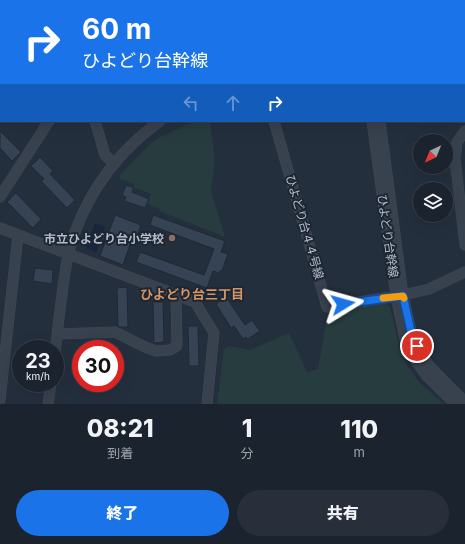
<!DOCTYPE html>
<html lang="ja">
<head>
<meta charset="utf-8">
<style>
	:root { --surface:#1b232e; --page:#282f3a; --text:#f1f3f6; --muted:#a0a4aa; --line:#39404a; --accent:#1a73e8 }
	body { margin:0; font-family:Inter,"Noto Sans JP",sans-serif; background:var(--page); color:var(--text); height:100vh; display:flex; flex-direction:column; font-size:15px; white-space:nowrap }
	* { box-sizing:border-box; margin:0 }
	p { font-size:13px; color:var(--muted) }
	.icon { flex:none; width:22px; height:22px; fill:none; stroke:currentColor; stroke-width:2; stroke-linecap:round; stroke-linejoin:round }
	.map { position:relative; height:404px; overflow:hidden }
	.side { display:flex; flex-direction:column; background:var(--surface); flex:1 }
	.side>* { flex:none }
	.banner { position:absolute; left:0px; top:0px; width:465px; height:122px; box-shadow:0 4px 16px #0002,0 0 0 1px var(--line); background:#1a73e8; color:#fff; overflow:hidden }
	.needle { width:26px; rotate:223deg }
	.tools { position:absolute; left:413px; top:134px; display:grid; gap:8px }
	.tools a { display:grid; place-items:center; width:40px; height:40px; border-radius:50%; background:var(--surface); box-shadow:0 4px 16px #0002,0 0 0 1px var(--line); font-size:20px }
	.speed { position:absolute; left:12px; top:340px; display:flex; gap:8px; font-size:20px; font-weight:700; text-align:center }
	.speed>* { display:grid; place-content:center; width:52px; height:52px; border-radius:50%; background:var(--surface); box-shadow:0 4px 16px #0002,0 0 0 1px var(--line); line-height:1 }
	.speed small { font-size:10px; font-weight:400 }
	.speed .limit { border:6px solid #d22; background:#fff; color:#111 }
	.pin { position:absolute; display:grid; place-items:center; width:34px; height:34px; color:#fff; margin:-17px; border:2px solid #fff; border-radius:50%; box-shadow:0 1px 4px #0007 }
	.me { position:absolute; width:44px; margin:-22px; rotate:82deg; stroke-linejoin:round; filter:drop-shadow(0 0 3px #0008) }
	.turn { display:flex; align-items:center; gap:14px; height:84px; padding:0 16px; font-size:18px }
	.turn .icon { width:52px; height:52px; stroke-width:2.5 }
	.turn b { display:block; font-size:28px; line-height:34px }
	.lanes { display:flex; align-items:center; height:38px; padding:0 16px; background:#0003; justify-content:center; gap:20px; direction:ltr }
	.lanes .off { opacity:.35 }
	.eta { display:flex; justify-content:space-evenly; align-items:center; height:68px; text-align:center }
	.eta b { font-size:24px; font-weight:800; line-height:28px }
	.action { display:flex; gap:8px; margin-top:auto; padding:8px 16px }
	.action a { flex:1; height:46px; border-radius:24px; background:var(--accent); color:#fff; font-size:16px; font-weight:800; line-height:46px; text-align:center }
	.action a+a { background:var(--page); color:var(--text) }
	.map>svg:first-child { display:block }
</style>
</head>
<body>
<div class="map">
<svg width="465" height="404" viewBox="0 0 465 404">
	<rect width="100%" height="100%" fill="#242f3e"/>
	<!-- green -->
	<path fill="#263c3f" d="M194,121H210L215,161L211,191L225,237L159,211L160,209L147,204L151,194L133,187L134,184L120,179V175L149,145L158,138Z
		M385,302L390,307L399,345L406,364L419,382L444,404H217L224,349L229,346L250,350L289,333L307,372L318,369L328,311Z"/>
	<!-- water -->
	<path fill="#17263c" d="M95,223L105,227L96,252L86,248Z"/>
	<!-- building -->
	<path fill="#364354" stroke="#1f2835" d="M0,131L21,152L12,161L0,148Z
		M40,157L53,171L50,174L75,200L67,208L41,181L44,179L31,166Z
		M126,185L134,188L132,192L149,199L145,208L124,201L126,197L122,195Z
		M16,193L41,219L33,228L7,202Z
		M115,215L141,225L137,237L133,236L123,265L100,256Z
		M153,215L225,241L221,252L228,254L222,271H220L219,273L213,271L207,288L136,262L140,252L204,275L214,249L150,225Z
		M35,268L53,270L52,284L33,281Z
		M127,287L128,327H119L118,326L117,288Z
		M226,297L245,325L252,320L260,331L248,339L246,337L243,339L234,326L231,328L216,304Z
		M153,302H163L164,342L154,343Z
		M188,326H198L199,366H189Z"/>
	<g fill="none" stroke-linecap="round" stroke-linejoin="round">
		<defs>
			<path id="minor" d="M354,0V1
				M363,0V1
				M81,1V0
				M126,1L129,0
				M158,1L161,0
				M464,37H465
				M0,58L1,57
				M0,68L1,67
				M95,121L105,155L113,163
				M274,121L327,307L403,295L429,289L465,272
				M372,121L396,296L405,339L416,361L426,375L455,404
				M380,121L403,295L412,336L422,356L432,369L465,402
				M465,131L457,142L455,159L465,245
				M0,197L49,121
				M0,228L195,302L214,333L207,404
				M57,334L115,332L145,347L156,351L170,350L177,346L176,295
				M55,352C59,320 62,287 68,255C69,248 73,240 75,232C92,186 120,150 160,121
				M0,400L18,235
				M48,404L51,383"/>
		</defs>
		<!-- minor casing -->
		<use href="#minor" stroke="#414a57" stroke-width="11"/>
		<!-- minor -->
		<use href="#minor" stroke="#38414e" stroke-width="10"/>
	</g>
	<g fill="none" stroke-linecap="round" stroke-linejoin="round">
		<defs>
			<path id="route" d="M343,304L403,296L412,336L417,346"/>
		</defs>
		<!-- route casing -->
		<use href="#route" stroke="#114b97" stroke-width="10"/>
		<!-- route -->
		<use href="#route" stroke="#1a73e8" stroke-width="7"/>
		<!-- slow -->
		<path stroke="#f59e0b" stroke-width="7" d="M383,298L403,296L404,298"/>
	</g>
	<!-- markers -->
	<circle fill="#8d6e63" stroke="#1d2633" stroke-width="1.5" cx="172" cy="238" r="4"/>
	<g text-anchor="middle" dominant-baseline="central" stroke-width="4" stroke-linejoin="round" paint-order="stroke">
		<!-- street labels -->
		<g font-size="12" fill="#b4bcc9" stroke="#1d2633">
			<text transform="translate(305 227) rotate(74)">ひよどり台４４号線</text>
			<text transform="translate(388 236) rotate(82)">ひよどり台幹線</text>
		</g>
		<!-- poi labels -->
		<g font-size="12" font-weight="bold" fill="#b4bcc9" stroke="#1d2633" text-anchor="end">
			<text x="164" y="238">市立ひよどり台小学校</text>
		</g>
		<!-- neighbourhood labels -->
		<g font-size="13" font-weight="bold" fill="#d59563" stroke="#1d2633">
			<text x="192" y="294">ひよどり台三丁目</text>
		</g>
	</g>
</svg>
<div class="tools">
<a><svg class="needle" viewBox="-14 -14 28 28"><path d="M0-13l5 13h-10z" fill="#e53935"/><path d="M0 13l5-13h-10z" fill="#a0a4aa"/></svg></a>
<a><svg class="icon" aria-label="layers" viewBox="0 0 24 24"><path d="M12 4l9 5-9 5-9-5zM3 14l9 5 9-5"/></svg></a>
</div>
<div class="speed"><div>23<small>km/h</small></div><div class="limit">30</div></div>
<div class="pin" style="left:417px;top:346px;background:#d93025"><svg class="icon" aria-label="arrive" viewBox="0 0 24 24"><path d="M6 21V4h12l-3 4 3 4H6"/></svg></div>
<svg class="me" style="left:343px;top:304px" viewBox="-20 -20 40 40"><path d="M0-17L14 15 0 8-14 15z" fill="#1a73e8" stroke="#fff" stroke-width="4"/></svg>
<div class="banner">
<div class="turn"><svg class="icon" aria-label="right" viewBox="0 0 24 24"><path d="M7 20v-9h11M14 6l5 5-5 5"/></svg><div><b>60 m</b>ひよどり台幹線</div></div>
<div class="lanes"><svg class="icon off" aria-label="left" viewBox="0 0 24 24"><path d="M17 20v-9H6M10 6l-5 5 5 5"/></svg><svg class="icon off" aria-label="ahead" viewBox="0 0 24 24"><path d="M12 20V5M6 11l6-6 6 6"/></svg><svg class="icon" aria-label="right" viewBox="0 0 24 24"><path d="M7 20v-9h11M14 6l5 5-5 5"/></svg></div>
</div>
</div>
<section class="side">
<div class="eta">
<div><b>08:21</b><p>到着</p></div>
<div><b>1</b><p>分</p></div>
<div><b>110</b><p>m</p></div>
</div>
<div class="action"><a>終了</a><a>共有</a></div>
</section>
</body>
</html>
